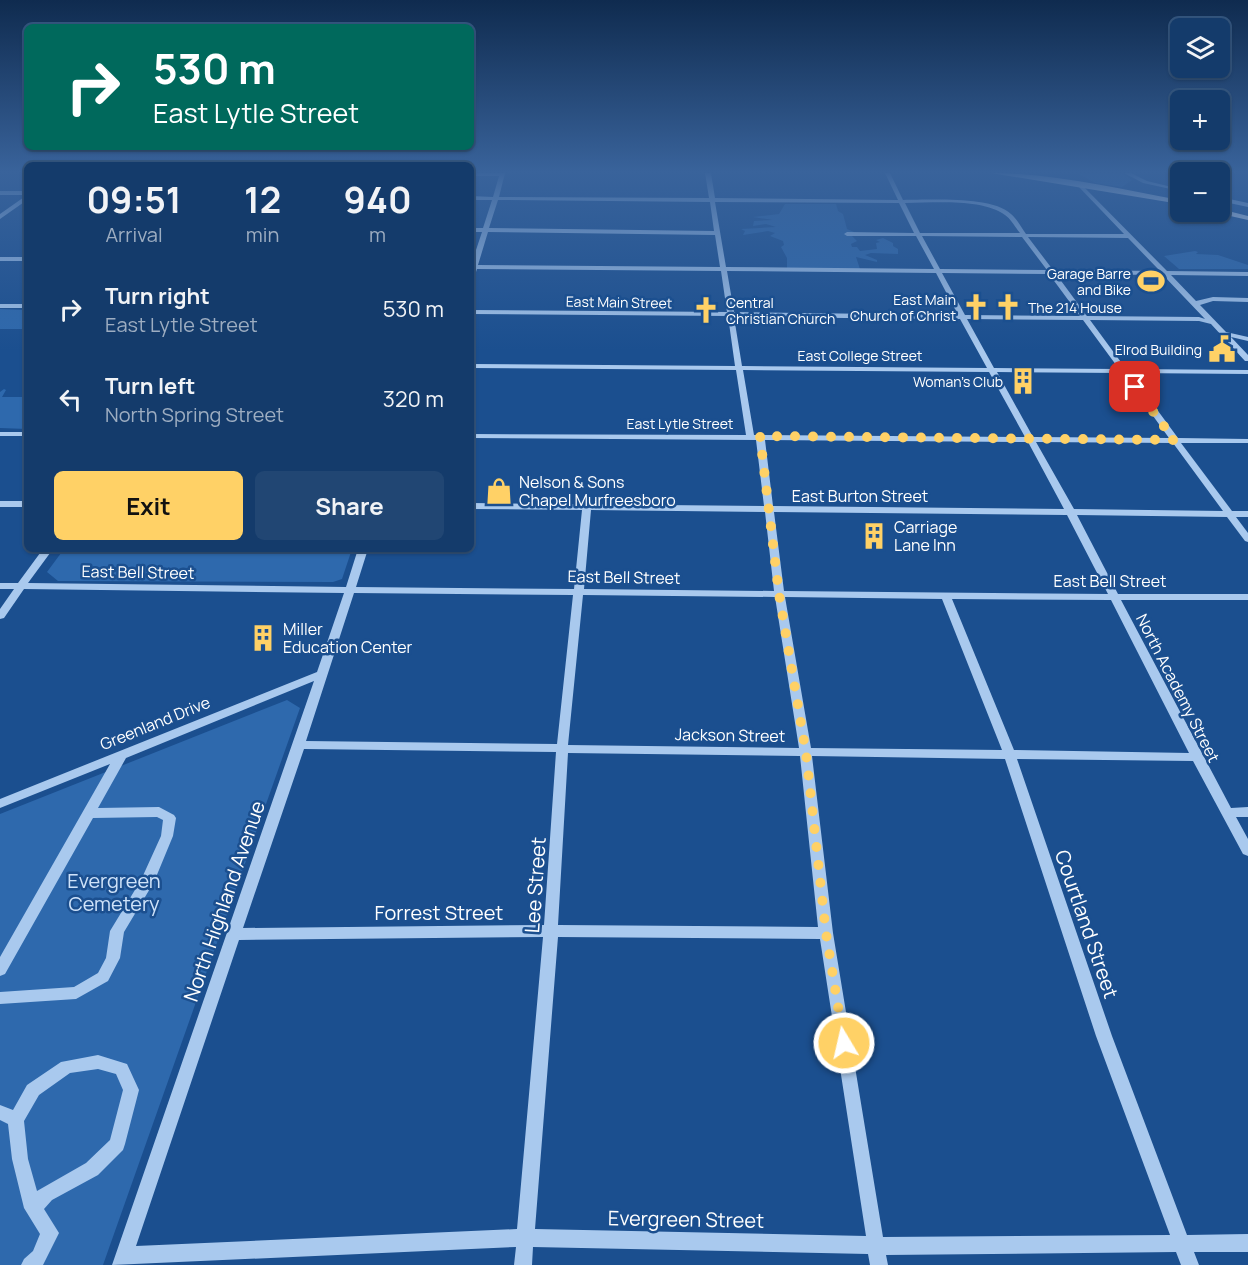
<!DOCTYPE html>
<html lang="en">
<head>
<meta charset="utf-8">
<style>
	:root { --surface:#143b6b; --page:#214673; --text:#f1f3f6; --muted:#9dadc1; --line:#33557e; --accent:#ffd166 }
	body { margin:0; font-family:Manrope,sans-serif; background:var(--page); color:var(--text); height:100vh; display:flex; flex-direction:column; font-size:22px; white-space:nowrap }
	* { box-sizing:border-box; margin:0 }
	p { font-size:20px; color:var(--muted) }
	.icon { flex:none; width:33px; height:33px; fill:none; stroke:currentColor; stroke-width:2; stroke-linecap:round; stroke-linejoin:round }
	.map { position:relative; flex:1; overflow:hidden }
	.details { position:absolute; left:24px; top:162px; width:450px; height:390px; display:flex; flex-direction:column; background:var(--surface); border-radius:9px; box-shadow:0 2px 4px #0004,0 0 0 2px var(--line) }
	.details>* { flex:none }
	.top-card { position:absolute; left:24px; top:24px; width:450px; height:126px; border-radius:9px; box-shadow:0 2px 4px #0004,0 0 0 2px var(--line); background:#00695c; color:#fff; overflow:hidden }
	.tools { position:absolute; left:1170px; top:18px; display:grid; gap:12px }
	.tools a { display:grid; place-items:center; width:60px; height:60px; border-radius:9px; background:var(--surface); box-shadow:0 2px 4px #0004,0 0 0 2px var(--line); font-size:30px }
	.pin { position:absolute; display:grid; place-items:center; width:51px; height:51px; color:#fff; margin:-26px; border-radius:12px; box-shadow:0 3px 9px #0006 }
	.me { position:absolute; width:66px; margin:-33px; rotate:351deg; stroke-linejoin:round; filter:drop-shadow(0 0 4px #0008) }
	.turn { display:flex; align-items:center; gap:21px; height:126px; padding:0 30px; font-size:27px }
	.turn .icon { width:78px; height:78px; stroke-width:2.5 }
	.turn b { display:block; font-size:42px; line-height:51px }
	.eta { display:flex; justify-content:space-evenly; align-items:center; height:102px; text-align:center }
	.eta b { font-size:36px; font-weight:700; line-height:42px }
	.primary-button { display:flex; gap:12px; margin-top:auto; padding:12px 30px }
	.primary-button a { flex:1; height:69px; border-radius:9px; background:var(--accent); color:#111; font-size:24px; font-weight:700; line-height:69px; text-align:center }
	.primary-button a+a { background:var(--page); color:var(--text) }
	ul { padding:0; list-style:none }
	li { display:flex; align-items:center; gap:18px; height:90px; padding:0 30px }
	li div { flex:1 }
	li b { display:block; font-size:22px }
	li em { font-style:normal }
	.map>svg:first-child { display:block }
</style>
</head>
<body>
<div class="map">
<svg width="1248" height="1265" viewBox="0 0 1248 1265">
	<rect width="100%" height="100%" fill="#1b4f8f"/>
	<!-- green -->
	<path fill="#2e69ad" d="M1122,173L1132,180L1122,187L1095,183L1079,174Z
		M785,204H836L838,211L843,214L847,229L854,232L850,234L857,241L851,244L852,247H857L860,251L877,249L876,243L880,242L876,240L883,238L893,243V246L898,249V254L871,253L865,255L877,260V262L856,257L860,269L787,268V258L781,247L784,245L783,241L770,236L775,233L768,231L743,235L745,231L741,229L776,227L766,224L753,226L754,221L773,220L753,217L779,214Z
		M1195,251L1198,252L1196,254L1218,255L1248,265V269H1179L1164,256Z
		M0,309L27,310V329H0Z
		M4,389L6,390L2,397H24L27,394V429L0,428V392Z
		M64,549H352L342,579L333,582L58,581L47,572Z
		M287,700L300,708L103,1265H0V814Z"/>
	<g fill="none" stroke-linecap="round" stroke-linejoin="round">
		<!-- minor -->
		<path fill="#a9c9ee" fill-rule="evenodd" d="M471,173H505L499,197L709,198L705,173H711L715,198L898,200L885,173H890L903,200C929,200 992,196 1011,214C1017,219 1021,227 1026,234H1124L1077,185L1079,182L1167,271L1248,272V276L1171,275L1196,301L1213,297L1248,298V302L1213,301L1200,305L1226,332L1248,337V341L1231,337L1248,355V361H1245L1211,324L1199,321L1090,320L1126,369L1248,370V374L1130,373L1178,438L1248,439V443H1181L1232,511H1248V517H1236L1248,533V542L1245,541L1227,517L1077,515L1118,594H1248V600H1121L1231,808L1248,807V817H1236L1248,839V856L1243,854L1193,761L1017,759L1112,1036L1187,1235L1248,1234V1252H1194L1199,1265H1181L1176,1252L886,1255L888,1265H870L868,1254L533,1247L532,1265H514L516,1247L112,1265L314,681L126,758L98,808L159,807L174,815L176,818L173,836L154,882L124,932L120,958L108,981L76,999L0,1004V992L74,987L98,973L106,958L110,931L141,880L161,836L163,820L157,817L93,818L5,974L0,976V957L110,764L0,808V799L317,672L344,593L24,589L4,618L0,619V609L14,589H0V583H18L43,549H53L28,583L346,587L358,549H368L356,587L574,589L582,510L471,509V503L764,506L756,440L471,438V434L746,435L736,370L471,368V364L735,366L728,316L471,314V310L727,312L721,271L477,269L474,278L471,280V265L482,232H471V228H483L492,200H471V196L493,197L499,176H471ZM498,200L710,202L714,231L489,228ZM715,202L899,203L914,233L847,232L844,234L847,236H916L934,269L726,267ZM905,203C933,203 981,198 1005,215C1011,219 1015,227 1020,233H920ZM488,232L715,235L720,267L478,265ZM922,236L1022,237L1047,270L940,269ZM1028,237L1128,238L1160,271L1053,270ZM727,271L936,273L958,315L734,312ZM942,273L1049,274L1080,316L965,315ZM1056,274L1163,275L1205,319L1199,317L1087,316ZM734,317L960,319L987,368L742,366ZM967,319L1083,320L1119,369L994,368ZM743,370L989,372L1025,437L754,435ZM997,372L1122,373L1169,438L1033,437ZM765,440L1028,442L1064,509L773,506ZM1036,442L1173,443L1223,511L1074,509ZM591,510L765,512L774,591L584,589ZM774,512L1067,515L1108,594L784,591ZM354,593L573,595L557,744L306,741ZM583,595L775,597L799,748L568,745ZM785,597L942,599L1002,750L811,748ZM952,599L1111,600L1189,753L1014,750ZM304,749L556,752L544,925L243,928ZM568,753L800,756L818,927L558,925ZM812,756L1005,759L1096,1036L1170,1235L883,1237L833,933ZM543,937L517,1229L136,1246L239,940ZM558,937L820,939L866,1236L535,1229Z
			M1124,173H1131L1147,181L1180,189V191L1143,183Z
			M0,191H27V195H0Z
			M27,195V200L0,219V214Z
			M1220,197L1248,203V207L1220,201Z
			M0,257H27V261H0Z
			M0,304H27V308H0Z
			M0,432H27V436H0Z
			M0,501H27V507H0Z
			M98,1055L127,1064L139,1090L125,1144L123,1150L98,1175L52,1200L44,1209L59,1233L43,1265H21L24,1259L33,1251L40,1234L24,1208L12,1159L8,1124L0,1120V1105L13,1110L27,1085L61,1062ZM98,1069L116,1074L123,1090L110,1140L86,1163L37,1191L28,1159L24,1121L39,1095L70,1073Z"/>
		<!-- major -->
		<path fill="#f0f6ff" fill-rule="evenodd" d="M991,173C1054,173 1118,189 1180,200V204Z
			M1220,209L1248,216V220L1217,213Z"/>
	</g>
	<!-- sky -->
	<linearGradient id="sky" x2="0" y2="1"><stop stop-color="#0f2b4f"/><stop offset="0.49" stop-color="#39639b"/><stop offset="1" stop-color="#39639b" stop-opacity="0"/></linearGradient>
	<rect width="1248" height="350" fill="url(#sky)"/>
	<g fill="none" stroke-linecap="round" stroke-linejoin="round">
		<!-- route -->
		<path stroke="#ffd166" stroke-width="10" stroke-dasharray="0 18" d="M844,1043L826,933L806,753L779,594L760,436L1174,440L1135,387"/>
	</g>
	<!-- icons -->
	<defs>
		<symbol id="stadium-bare" viewBox="-9 -9 18 18"><path d="M0-5a6.5 5 0 1 0 0 10a6.5 5 0 1 0 0-10ZM-3.5-1.8h7v3.6h-7Z" fill="#ffd166" stroke="#1b4f8f" stroke-width="2.5" paint-order="stroke"/></symbol>
		<symbol id="church-bare" viewBox="-9 -9 18 18"><path d="M-1.2-6h2.4v3.5h3.3v2.4h-3.3V6h-2.4V-.1h-3.3v-2.4h3.3Z" fill="#ffd166" stroke="#1b4f8f" stroke-width="2.5" paint-order="stroke"/></symbol>
		<symbol id="civic-bare" viewBox="-9 -9 18 18"><path d="M-.6-6.5H3V-4.5H.6V-3L4-1V1h2V6H-6V1h2V-1L-.6-3ZM-1.2 2.5V6h2.4V2.5Z" fill="#ffd166" stroke="#1b4f8f" stroke-width="2.5" paint-order="stroke"/></symbol>
		<symbol id="building-bare" viewBox="-9 -9 18 18"><path d="M-4-6H4V6H1V3H-1V6H-4ZM-2.5-4.3h1.7v1.8h-1.7ZM.8-4.3h1.7v1.8H.8ZM-2.5-1h1.7V.8h-1.7ZM.8-1h1.7V.8H.8Z" fill="#ffd166" stroke="#1b4f8f" stroke-width="2.5" paint-order="stroke"/></symbol>
		<symbol id="shop-bare" viewBox="-9 -9 18 18"><path d="M-5-2.5h2.3a2.7 3.5 0 0 1 5.4 0H5L5.5 6h-11ZM-1.5-2.5h3a1.5 2.3 0 0 0-3 0Z" fill="#ffd166" stroke="#1b4f8f" stroke-width="2.5" paint-order="stroke"/></symbol>
	</defs>
	<g fill-rule="evenodd">
		<use href="#stadium-bare" x="1132" y="262" width="38" height="38"/>
		<use href="#church-bare" x="957" y="288" width="38" height="38"/>
		<use href="#church-bare" x="989" y="288" width="38" height="38"/>
		<use href="#church-bare" x="687" y="291" width="38" height="38"/>
		<use href="#civic-bare" x="1203" y="330" width="38" height="38"/>
		<use href="#building-bare" x="1004" y="362" width="38" height="38"/>
		<use href="#shop-bare" x="480" y="472" width="38" height="38"/>
		<use href="#building-bare" x="855" y="517" width="38" height="38"/>
		<use href="#building-bare" x="244" y="619" width="38" height="38"/>
	</g>
	<g text-anchor="middle" dominant-baseline="central" stroke-width="5" stroke-linejoin="round" paint-order="stroke">
		<!-- far-poi labels -->
		<g font-size="14" fill="#fff" stroke="#1b4f8f" text-anchor="end">
			<text x="1131" y="273">Garage Barre<tspan x="1131" dy="16">and Bike</tspan></text>
			<text x="956" y="299">East Main<tspan x="956" dy="16">Church of Christ</tspan></text>
			<text x="726" y="302" text-anchor="start">Central<tspan x="726" dy="16">Christian Church</tspan></text>
			<text x="1028" y="307" text-anchor="start">The 214 House</text>
			<text x="1202" y="349">Elrod Building</text>
			<text x="1003" y="381">Woman's Club</text>
		</g>
		<!-- far-street labels -->
		<g font-size="14" fill="#fff" stroke="#1b4f8f">
			<text transform="translate(619 302) rotate(1)">East Main Street</text>
			<text x="860" y="355">East College Street</text>
			<text x="680" y="423">East Lytle Street</text>
		</g>
		<!-- poi labels -->
		<g font-size="16" fill="#fff" stroke="#1b4f8f" text-anchor="start">
			<text x="519" y="482">Nelson &amp; Sons<tspan x="519" dy="18">Chapel Murfreesboro</tspan></text>
			<text x="894" y="527">Carriage<tspan x="894" dy="18">Lane Inn</tspan></text>
			<text x="283" y="629">Miller<tspan x="283" dy="18">Education Center</tspan></text>
		</g>
		<!-- street labels -->
		<g font-size="16" fill="#fff" stroke="#1b4f8f">
			<text x="860" y="496">East Burton Street</text>
			<text transform="translate(138 572) rotate(1)">East Bell Street</text>
			<text transform="translate(624 577) rotate(1)">East Bell Street</text>
			<text x="1110" y="581">East Bell Street</text>
			<text transform="translate(1178 688) rotate(63)">North Academy Street</text>
			<text transform="translate(155 723) rotate(-22)">Greenland Drive</text>
			<text transform="translate(730 735) rotate(1)">Jackson Street</text>
		</g>
		<!-- near-park labels -->
		<g font-size="20" fill="#cfe3fa" stroke="#1b4f8f">
			<text x="114" y="880">Evergreen<tspan x="114" dy="23">Cemetery</tspan></text>
		</g>
		<!-- near-street labels -->
		<g font-size="20" fill="#fff" stroke="#1b4f8f">
			<text transform="translate(535 885) rotate(-86)">Lee Street</text>
			<text transform="translate(224 901) rotate(-71)">North Highland Avenue</text>
			<text x="439" y="912">Forrest Street</text>
			<text transform="translate(1087 924) rotate(71)">Courtland Street</text>
			<text transform="translate(686 1219) rotate(1)">Evergreen Street</text>
		</g>
	</g>
</svg>
<div class="tools">
<a><svg class="icon" aria-label="layers" viewBox="0 0 24 24"><path d="M12 4l9 5-9 5-9-5zM3 14l9 5 9-5"/></svg></a>
<a>+</a>
<a>−</a>
</div>
<div class="pin" style="left:1135px;top:387px;background:#d93025"><svg class="icon" aria-label="arrive" viewBox="0 0 24 24"><path d="M6 21V4h12l-3 4 3 4H6"/></svg></div>
<svg class="me" style="left:844px;top:1043px" viewBox="-20 -20 40 40"><circle r="17" fill="#ffd166" stroke="#fff" stroke-width="3"/><path d="M0-11L8 9 0 5-8 9z" fill="#fff"/></svg>
<div class="top-card">
<div class="turn"><svg class="icon" aria-label="right" viewBox="0 0 24 24"><path d="M7 20v-9h11M14 6l5 5-5 5"/></svg><div><b>530 m</b>East Lytle Street</div></div>
</div>
<section class="details">
<div class="eta">
<div><b>09:51</b><p>Arrival</p></div>
<div><b>12</b><p>min</p></div>
<div><b>940</b><p>m</p></div>
</div>
<ul>
<li><svg class="icon" aria-label="right" viewBox="0 0 24 24"><path d="M7 20v-9h11M14 6l5 5-5 5"/></svg><div><b>Turn right</b><p>East Lytle Street</p></div><em>530 m</em></li>
<li><svg class="icon" aria-label="left" viewBox="0 0 24 24"><path d="M17 20v-9H6M10 6l-5 5 5 5"/></svg><div><b>Turn left</b><p>North Spring Street</p></div><em>320 m</em></li>
</ul>
<div class="primary-button"><a>Exit</a><a>Share</a></div>
</section>
</div>
</body>
</html>
